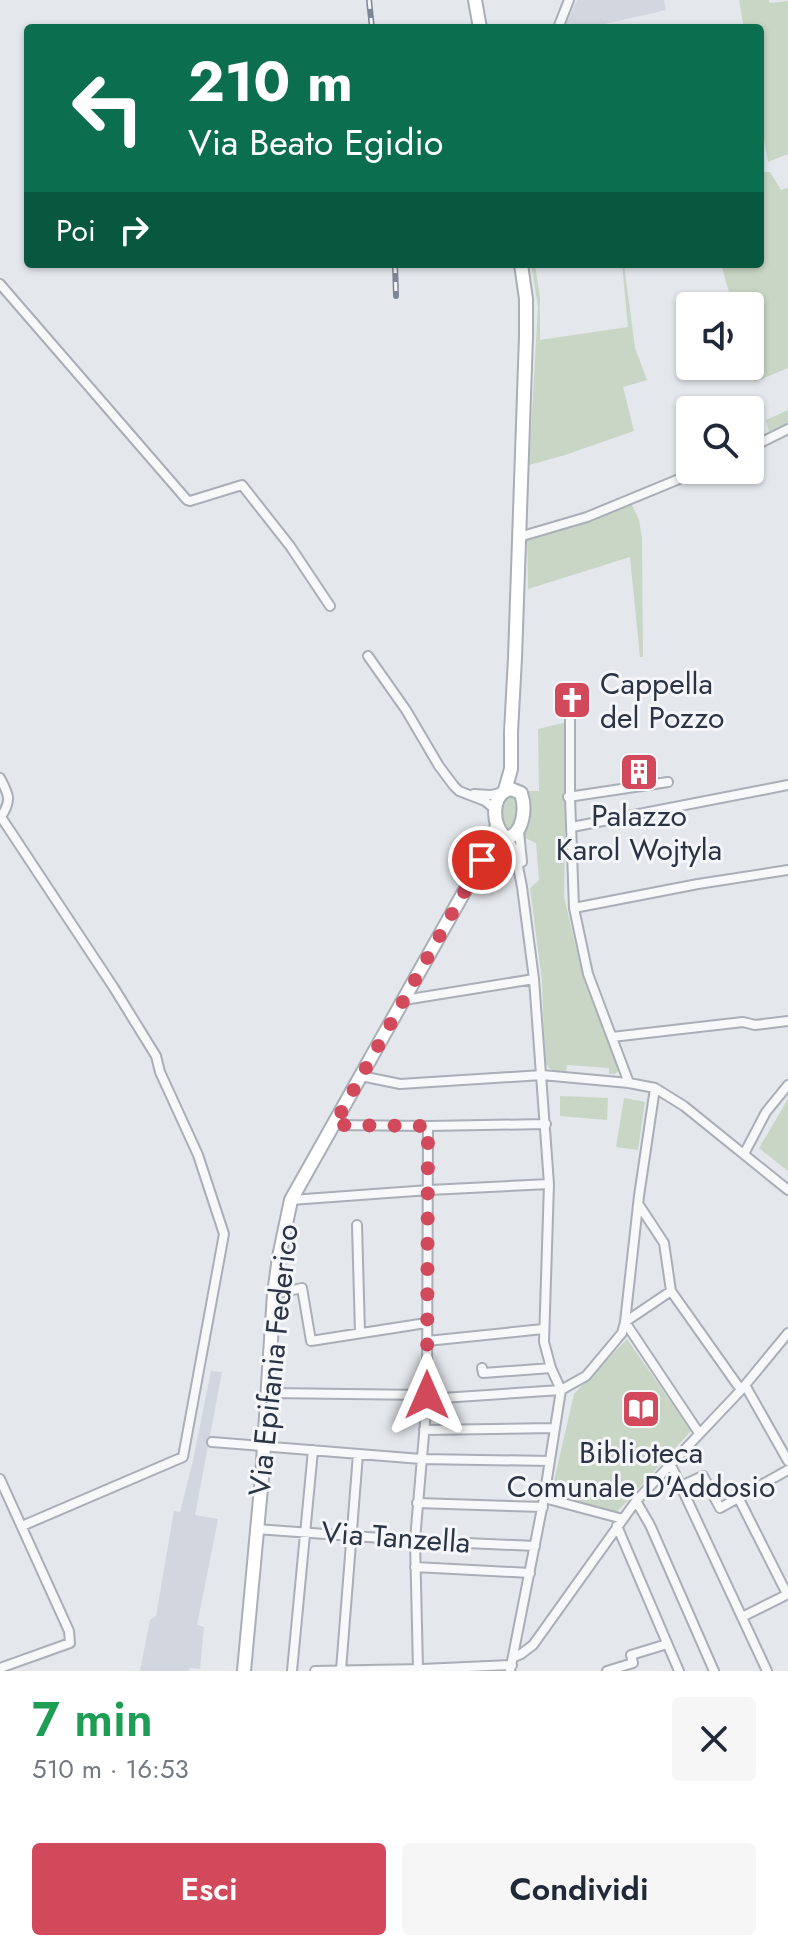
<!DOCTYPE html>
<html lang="it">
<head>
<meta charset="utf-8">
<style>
	:root { --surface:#fff; --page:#f6f6f7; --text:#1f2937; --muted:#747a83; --accent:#d1495b }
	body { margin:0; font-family:Jost,sans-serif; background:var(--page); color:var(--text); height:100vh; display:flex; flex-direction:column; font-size:30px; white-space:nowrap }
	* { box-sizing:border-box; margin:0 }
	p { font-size:26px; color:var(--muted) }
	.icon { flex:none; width:44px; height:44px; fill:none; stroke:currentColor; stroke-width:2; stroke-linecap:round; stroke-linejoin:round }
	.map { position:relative; height:1671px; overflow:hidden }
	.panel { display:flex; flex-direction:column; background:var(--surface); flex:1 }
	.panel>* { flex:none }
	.banner { position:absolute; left:24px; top:24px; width:740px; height:244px; border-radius:8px; box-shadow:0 2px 6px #0004; background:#0b6e4f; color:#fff; overflow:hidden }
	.buttons { position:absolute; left:676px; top:292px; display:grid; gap:16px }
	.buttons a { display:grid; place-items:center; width:88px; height:88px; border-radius:8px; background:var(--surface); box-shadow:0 2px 6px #0004; font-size:40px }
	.pin { position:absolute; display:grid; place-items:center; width:68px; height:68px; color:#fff; margin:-34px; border:4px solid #fff; border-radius:50%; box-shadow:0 2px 8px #0007 }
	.me { position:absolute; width:88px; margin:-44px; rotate:0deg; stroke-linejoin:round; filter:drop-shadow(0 0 6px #0008) }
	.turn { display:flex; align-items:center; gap:28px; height:168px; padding:0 32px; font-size:36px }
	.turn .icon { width:104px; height:104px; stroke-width:2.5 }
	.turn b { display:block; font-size:56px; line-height:68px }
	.then { display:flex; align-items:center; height:76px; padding:0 32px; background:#0003; gap:16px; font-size:30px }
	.round { display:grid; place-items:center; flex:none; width:84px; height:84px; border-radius:8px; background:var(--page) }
	.summary { display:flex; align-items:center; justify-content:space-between; height:136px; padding:0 32px }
	h1 { font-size:48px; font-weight:600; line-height:60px; color:#1e9e55 }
	.button { display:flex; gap:16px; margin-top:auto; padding:16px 32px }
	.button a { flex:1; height:92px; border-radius:8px; background:var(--accent); color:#fff; font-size:32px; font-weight:600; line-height:92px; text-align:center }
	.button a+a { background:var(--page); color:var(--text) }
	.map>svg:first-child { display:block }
</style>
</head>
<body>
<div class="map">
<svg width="788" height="1671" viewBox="0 0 788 1671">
	<rect width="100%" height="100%" fill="#e4e7ec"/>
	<!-- built -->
	<path fill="#d2d6de" d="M577,0H664L666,10L587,28H564Z
		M211,1371L222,1372L195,1515L218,1519L197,1625L204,1627L200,1669L190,1668L189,1671H140L150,1620L156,1616L174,1511L180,1512L192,1465Z"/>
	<!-- green -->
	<path fill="#c9d6c5" d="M739,0H769L770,3L788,1V154L768,162L760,116V28H744Z
		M760,172H770L781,190L788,188V368L754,382L749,366L750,306H733L721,264H760Z
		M531,264H535L540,298V340L628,327L622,264H624L635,348L647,380L623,387L634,431L565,455L529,465L538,307Z
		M788,410V423L769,432L766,420Z
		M631,503L639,520L642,538L643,657H640L630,557L528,589L527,536Z
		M567,722L564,897L585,984L620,1069L615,1074H609V1068L567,1065L566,1072L553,1071L545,1064L542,981L530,888L539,880L536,843L525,838L524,836L529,805L525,791H539L538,729Z
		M515,794L519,802L514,829L510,833L501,828V798Z
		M560,1096L608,1098L607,1120L560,1116Z
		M624,1098L645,1102L638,1150L616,1147Z
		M788,1099V1171L759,1148Z
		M627,1339L691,1431L617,1512L551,1494L574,1394Z"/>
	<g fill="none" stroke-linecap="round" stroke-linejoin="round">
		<defs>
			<path id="street" d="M558,28L569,0
				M0,284L187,500L190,501L242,485L290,546L330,606
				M750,448L788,429
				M519,537L587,517L701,470
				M368,656L406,710L439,766L454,786L459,791L485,801L496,810
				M570,720V797L574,908L588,974L629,1083
				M0,778C9,795 12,800 1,817L114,988L156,1056L160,1072L198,1155L224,1234L183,1457L22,1526
				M474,794L491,795L500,793
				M568,797L668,782
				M572,827L788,785
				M519,831L522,862
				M507,838L515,851L522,887L534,979L549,1184L544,1342L551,1368L561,1390
				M574,908L698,884L788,870
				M404,1000L534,979
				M612,1037L743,1022L755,1025L788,1021
				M361,1076L400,1084L542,1075L629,1083L655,1088L684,1106L788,1190
				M334,1125L428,1126L546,1124
				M744,1154L766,1112L788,1085
				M291,1200L429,1190L549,1184
				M639,1205L664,1243L671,1291L741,1390
				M357,1225L360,1333
				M671,1291L625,1322L699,1433
				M274,1294L302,1288L311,1341L426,1323
				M427,1341L543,1329
				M482,1368L483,1373L551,1368
				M745,1385L788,1461
				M268,1393L427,1395
				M427,1399L561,1390L586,1376L622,1333L625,1322L639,1196L655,1088
				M424,1430L555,1428
				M212,1442L421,1459L550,1461
				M670,1463L767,1671
				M0,1479L69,1631L70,1643L0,1668
				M681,1486L703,1476L720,1508L788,1470
				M738,1497L787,1594
				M544,1498L623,1519
				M636,1501L650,1525L714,1671
				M417,1503L543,1507
				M617,1526L679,1671
				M256,1529L423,1541L535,1546
				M415,1567L530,1573
				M742,1617L788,1594
				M514,1657L521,1654L533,1645L636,1501L741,1390L788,1333
				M418,1669L415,1540L427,1399L428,1126
				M341,1670L358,1454
				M292,1671L313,1450
				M315,1671L422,1669L512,1665
				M510,1671L544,1498L561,1390
				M607,1671L633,1663L631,1655L667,1644"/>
			<path id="secondary" d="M475,0L480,28
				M511,789L521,793C526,808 524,833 507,838C491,828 490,793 511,789Z
				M505,790L511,769V732L515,658L526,336V299L521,264
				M244,1671L262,1477L274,1294L279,1257L291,1200L482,860L497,826"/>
		</defs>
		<!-- street casing -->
		<use href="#street" stroke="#a9aeb7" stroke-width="12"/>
		<!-- secondary casing -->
		<use href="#secondary" stroke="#a9aeb7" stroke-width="16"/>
		<!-- street -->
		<use href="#street" stroke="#f7f8fa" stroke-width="8"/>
		<!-- secondary -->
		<use href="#secondary" stroke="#fff" stroke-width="12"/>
		<defs>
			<path id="rail" d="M369,0L372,28
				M395,264L396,296"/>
		</defs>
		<!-- rail casing -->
		<use href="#rail" stroke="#7d8696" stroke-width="6"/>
		<!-- rail -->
		<use href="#rail" stroke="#f4f6f9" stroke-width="3" stroke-dasharray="9" stroke-linecap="butt"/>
	</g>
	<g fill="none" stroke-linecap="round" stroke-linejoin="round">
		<!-- route -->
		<path stroke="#d1495b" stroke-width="14" stroke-dasharray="0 25.2" d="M427,1395L428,1126L334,1125L482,860"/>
	</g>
	<!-- icons -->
	<defs>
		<symbol id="church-square" viewBox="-11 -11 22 22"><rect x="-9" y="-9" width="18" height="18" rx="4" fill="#d1495b" stroke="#f4f6f9"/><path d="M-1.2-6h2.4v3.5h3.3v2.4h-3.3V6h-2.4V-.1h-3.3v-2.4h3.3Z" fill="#fff"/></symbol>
		<symbol id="building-square" viewBox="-11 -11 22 22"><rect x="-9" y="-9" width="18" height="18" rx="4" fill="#d1495b" stroke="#f4f6f9"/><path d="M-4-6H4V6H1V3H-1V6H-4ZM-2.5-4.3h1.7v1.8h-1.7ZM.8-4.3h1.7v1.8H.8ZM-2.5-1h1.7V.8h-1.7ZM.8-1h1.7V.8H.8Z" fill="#fff"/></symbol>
		<symbol id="library-square" viewBox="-11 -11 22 22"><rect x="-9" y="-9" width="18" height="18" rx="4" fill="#d1495b" stroke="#f4f6f9"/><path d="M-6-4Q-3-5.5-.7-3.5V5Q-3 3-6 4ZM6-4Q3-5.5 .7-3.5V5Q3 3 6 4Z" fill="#fff"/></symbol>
	</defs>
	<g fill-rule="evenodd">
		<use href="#church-square" x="550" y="678" width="44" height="44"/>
		<use href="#building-square" x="617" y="750" width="44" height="44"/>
		<use href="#library-square" x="619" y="1387" width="44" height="44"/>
	</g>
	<g text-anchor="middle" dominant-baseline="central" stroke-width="6" stroke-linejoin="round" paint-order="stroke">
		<!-- poi labels -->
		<g font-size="30" fill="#2b3445" stroke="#f4f6f9">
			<text x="600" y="683" text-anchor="start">Cappella<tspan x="600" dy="34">del Pozzo</tspan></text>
			<text x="639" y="815">Palazzo<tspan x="639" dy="34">Karol Wojtyla</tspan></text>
			<text x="641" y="1452">Biblioteca<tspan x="641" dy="34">Comunale D'Addosio</tspan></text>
		</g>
		<!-- street labels -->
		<g font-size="30" fill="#2b3445" stroke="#f4f6f9">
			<text transform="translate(273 1360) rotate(-84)">Via Epifania Federico</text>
			<text transform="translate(396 1537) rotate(4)">Via Tanzella</text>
		</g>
	</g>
</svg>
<div class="buttons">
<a><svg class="icon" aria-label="sound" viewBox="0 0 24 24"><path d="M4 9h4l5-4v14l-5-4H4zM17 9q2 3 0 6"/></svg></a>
<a><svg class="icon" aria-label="search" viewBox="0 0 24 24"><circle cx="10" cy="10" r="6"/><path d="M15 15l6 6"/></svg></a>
</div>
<div class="pin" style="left:482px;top:860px;background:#d93025"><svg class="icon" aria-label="arrive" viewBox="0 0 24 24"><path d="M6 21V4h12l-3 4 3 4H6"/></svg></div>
<svg class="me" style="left:427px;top:1395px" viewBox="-20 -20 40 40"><path d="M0-17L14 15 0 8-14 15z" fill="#d1495b" stroke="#fff" stroke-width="4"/></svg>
<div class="banner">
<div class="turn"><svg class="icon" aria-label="left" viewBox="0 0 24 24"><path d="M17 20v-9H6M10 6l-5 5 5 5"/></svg><div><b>210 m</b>Via Beato Egidio</div></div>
<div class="then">Poi<svg class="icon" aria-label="right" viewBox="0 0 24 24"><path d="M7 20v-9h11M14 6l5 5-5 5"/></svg></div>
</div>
</div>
<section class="panel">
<div class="summary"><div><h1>7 min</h1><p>510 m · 16:53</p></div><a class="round"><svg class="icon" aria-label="close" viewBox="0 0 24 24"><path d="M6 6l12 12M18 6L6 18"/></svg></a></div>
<div class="button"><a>Esci</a><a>Condividi</a></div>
</section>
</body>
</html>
